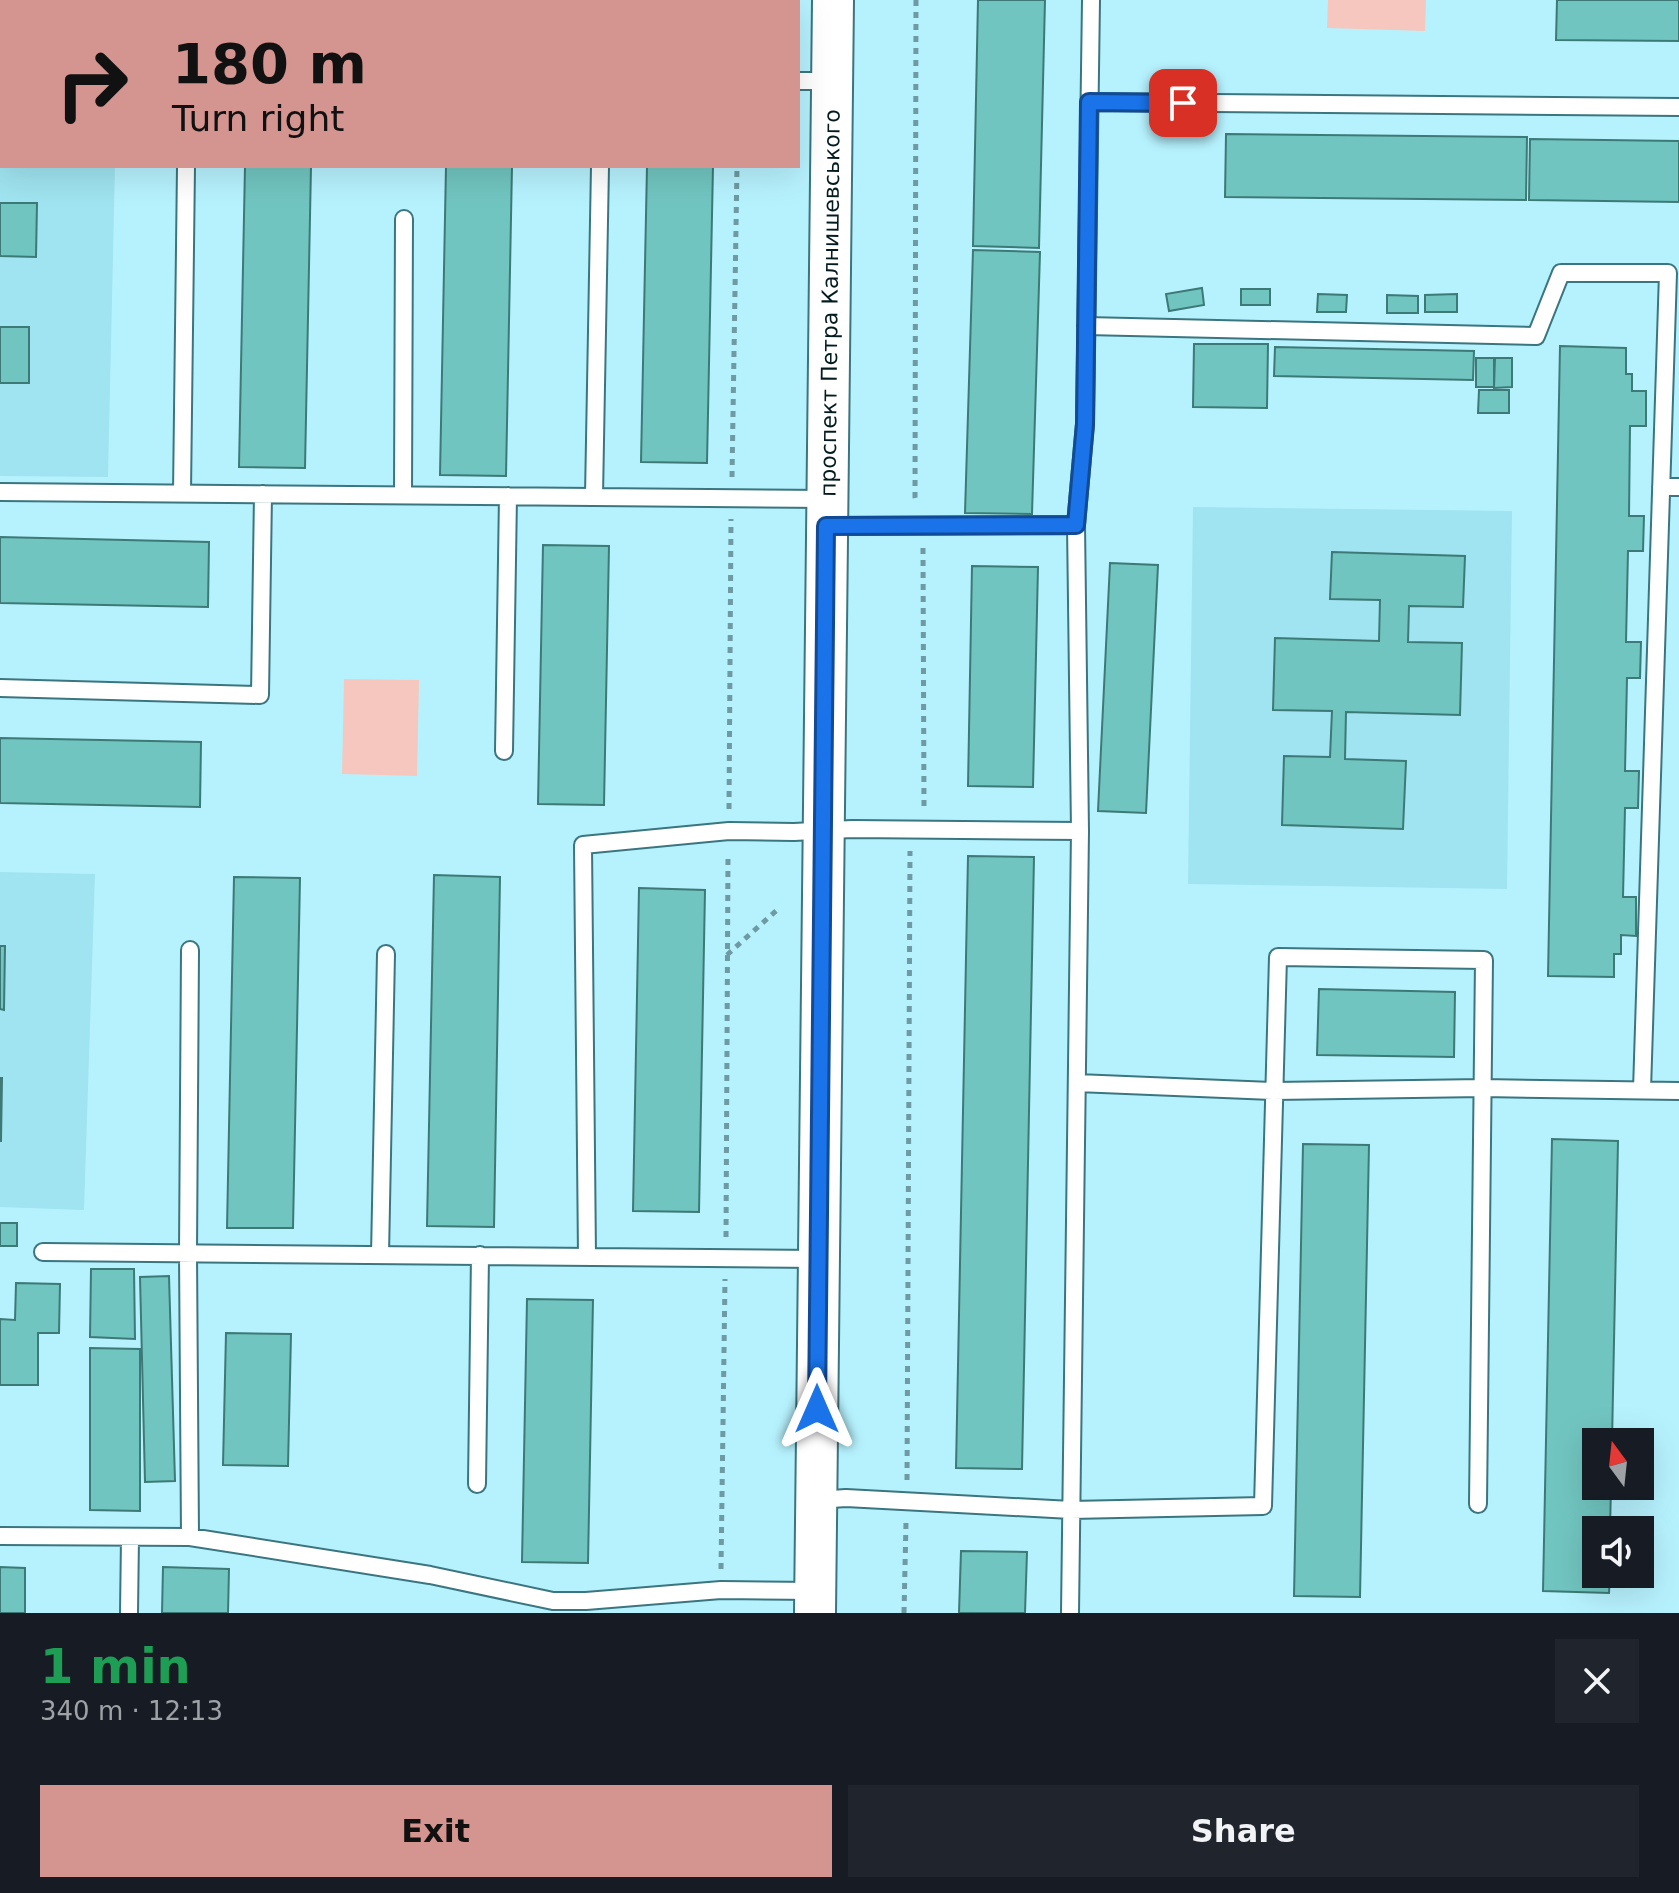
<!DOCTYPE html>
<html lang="en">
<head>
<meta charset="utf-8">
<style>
	:root { --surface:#171b24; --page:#20242c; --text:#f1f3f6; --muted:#9ea1a6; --accent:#d4948f }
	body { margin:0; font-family:"DejaVu Sans",sans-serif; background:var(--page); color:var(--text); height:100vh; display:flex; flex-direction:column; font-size:30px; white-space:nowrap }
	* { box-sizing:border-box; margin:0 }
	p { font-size:26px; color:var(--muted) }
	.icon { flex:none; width:44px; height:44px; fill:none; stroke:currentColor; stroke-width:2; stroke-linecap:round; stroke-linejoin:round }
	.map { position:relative; height:1613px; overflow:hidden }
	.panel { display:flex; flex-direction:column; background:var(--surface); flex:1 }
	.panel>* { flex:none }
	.banner { position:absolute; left:0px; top:0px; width:800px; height:168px; box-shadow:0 8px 32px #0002; background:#d4948f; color:#111; overflow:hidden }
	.needle { width:52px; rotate:345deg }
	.controls { position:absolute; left:1582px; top:1428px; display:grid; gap:16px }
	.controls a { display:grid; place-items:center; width:72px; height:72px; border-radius:0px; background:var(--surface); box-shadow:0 8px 32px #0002; font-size:40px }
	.pin { position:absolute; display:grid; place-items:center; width:68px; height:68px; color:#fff; margin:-34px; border-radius:16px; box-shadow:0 4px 12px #0006 }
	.me { position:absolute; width:88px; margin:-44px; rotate:0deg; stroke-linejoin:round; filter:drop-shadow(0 0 6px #0008) }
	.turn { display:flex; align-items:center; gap:28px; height:168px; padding:0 40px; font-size:36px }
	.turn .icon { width:104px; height:104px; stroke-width:2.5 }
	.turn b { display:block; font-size:56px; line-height:68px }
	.round { display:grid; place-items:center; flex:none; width:84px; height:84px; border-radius:0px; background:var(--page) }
	.summary { display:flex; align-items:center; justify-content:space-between; height:136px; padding:0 40px }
	h1 { font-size:48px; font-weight:700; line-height:60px; color:#1e9e55 }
	.action { display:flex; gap:16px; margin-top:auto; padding:16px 40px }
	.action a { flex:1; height:92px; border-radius:0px; background:var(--accent); color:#111; font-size:32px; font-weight:700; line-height:92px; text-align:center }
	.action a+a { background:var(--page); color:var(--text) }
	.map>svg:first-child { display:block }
</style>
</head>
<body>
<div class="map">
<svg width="1679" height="1613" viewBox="0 0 1679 1613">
	<rect width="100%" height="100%" fill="#b6f2fe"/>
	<!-- built -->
	<path fill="#9fe4f0" d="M0,121H2V166H115L108,477L0,476Z
		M1193,507L1512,511L1507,889L1188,884Z
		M0,872L95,874L84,1210L0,1207Z"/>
	<!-- green -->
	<path fill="#f6c7be" d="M1328,0H1426L1425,31L1327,28Z
		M344,679L419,680L417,776L342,774Z"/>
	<!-- building -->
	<path fill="#71c5c0" stroke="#3d7976" stroke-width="2" d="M0,0H214V2H2V50H0Z
		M542,0H608V2H542Z
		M978,0H1045L1039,248L973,246Z
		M1557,0H1679V41L1556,40Z
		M1226,134L1527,137L1526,200L1225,197Z
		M1530,139L1679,141V202L1529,200Z
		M245,166H311L305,468L239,467Z
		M446,166H512L506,476L440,475Z
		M647,166H713L707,463L641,462Z
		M0,203H37L36,257L0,256Z
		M973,250L1040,252L1032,514L965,513Z
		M1202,288L1204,305L1169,311L1166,294Z
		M1241,289H1270V305H1241Z
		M1318,294L1347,295L1346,312H1317Z
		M1457,294V312H1425V295Z
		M1387,295L1418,296V313H1387Z
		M0,327H29V383H0Z
		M1194,344H1268L1267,408L1193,407Z
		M1560,346L1626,348V374H1632V391H1646V426H1630L1629,516H1644L1643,551H1628L1626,642H1641L1640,678H1627L1625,771H1639L1638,808H1625L1623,897H1636V936L1621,935V954H1614V977L1548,976Z
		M1275,347L1474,351L1473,380L1274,376Z
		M1476,358H1494V387H1476Z
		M1495,358H1512V387L1494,388Z
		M1479,390H1509V413H1478Z
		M0,537L209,542L208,607L0,603Z
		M543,545L609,546L604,805L538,804Z
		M1332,552L1465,556L1463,607L1409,606L1408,642L1462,643L1460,715L1346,712L1345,759L1406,761L1403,829L1282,825L1284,756L1330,757L1332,711L1273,710L1275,638L1379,641L1380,600L1330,599Z
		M1110,563L1158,565L1146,813L1098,811Z
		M972,566L1038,567L1033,787L968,786Z
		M0,738L201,742L200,807L0,803Z
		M968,856L1034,857L1022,1469L956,1468Z
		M434,875L500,877L494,1227L427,1226Z
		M234,877L300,878L293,1228H227Z
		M639,888L705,890L699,1212L633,1211Z
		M0,946H5L4,1010L0,1009Z
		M1319,989L1455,992L1454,1057L1317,1055Z
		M0,1078H2L1,1141H0Z
		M1552,1139L1618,1141L1612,1442H1596V1486H1611L1610,1530H1596V1574H1610L1609,1593L1543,1591Z
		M1303,1144L1369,1145L1360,1597L1294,1596Z
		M0,1223H17V1246H0Z
		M91,1269H134L135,1339L90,1337Z
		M169,1276L175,1481L145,1482L140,1277Z
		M16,1283L60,1284L59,1333H38V1385H0V1319L15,1320Z
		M527,1299L593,1300L588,1563L522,1562Z
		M226,1333L291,1334L288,1466L223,1465Z
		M90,1348L140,1349V1511L90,1510Z
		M961,1551L1027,1552L1025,1613H959Z
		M0,1567L25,1568V1613H0Z
		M163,1567L229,1569L228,1613H162Z"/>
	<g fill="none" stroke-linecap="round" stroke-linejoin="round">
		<defs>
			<path id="service" d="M508,2V0
				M798,81H832
				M1089,102L1679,107
				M1086,326L1536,336L1561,273H1668L1642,1090
				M1661,487H1679
				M0,492L826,499
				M182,493L186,166
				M403,495L404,219
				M594,496L600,166
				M826,526L1076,525
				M0,688L260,695L263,494
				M504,751L508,496
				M190,950L188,1253L190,1537
				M1077,1083L1274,1091L1483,1088L1679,1091
				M43,1252L818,1259
				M380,1255L386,954
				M587,1257L583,845L729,831L794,832L852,829L1080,831
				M477,1484L480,1255
				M817,1500L846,1498L1071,1510L1263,1506L1278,957L1484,960L1478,1504
				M0,1536L190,1537L430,1575L553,1601H586L721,1590L815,1591
				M129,1613L130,1537
				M1070,1613L1080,831L1076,525L1085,424L1091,0"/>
			<g id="tertiary">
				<path id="s1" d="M815,1613L833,0"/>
			</g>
		</defs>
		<!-- service casing -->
		<use href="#service" stroke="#3b757f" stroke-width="20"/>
		<!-- tertiary casing -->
		<use href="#tertiary" stroke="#3b757f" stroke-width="44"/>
		<!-- path -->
		<path stroke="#6d9aa3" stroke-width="5" stroke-dasharray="6 6" stroke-linecap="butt" d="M916,0L915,497L916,503
			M739,2V0
			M0,82H2
			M732,477L737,166
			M923,548L924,806
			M729,809L731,519
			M727,955L778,909
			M726,1237L728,855
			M907,1480L910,851
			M721,1569L725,1279
			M904,1613L906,1522"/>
		<!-- service -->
		<use href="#service" stroke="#fff" stroke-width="16"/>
		<!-- tertiary -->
		<use href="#tertiary" stroke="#fff" stroke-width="40"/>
	</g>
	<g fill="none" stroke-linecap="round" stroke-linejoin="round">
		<defs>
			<path id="route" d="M817,1409L826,526L1076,525L1085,424L1089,102L1183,103"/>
		</defs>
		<!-- route casing -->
		<use href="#route" stroke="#114b97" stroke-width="20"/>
		<!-- route -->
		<use href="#route" stroke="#1a73e8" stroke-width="14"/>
	</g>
	<g text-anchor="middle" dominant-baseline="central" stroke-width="8" stroke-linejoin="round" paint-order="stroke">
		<!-- street labels -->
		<g font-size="22" fill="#031b1f" stroke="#fff">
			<text stroke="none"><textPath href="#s1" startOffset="1310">проспект Петра Калнишевського</textPath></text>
		</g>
	</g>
</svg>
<div class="controls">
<a><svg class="needle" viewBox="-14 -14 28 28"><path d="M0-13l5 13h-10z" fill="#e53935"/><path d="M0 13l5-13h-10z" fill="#9ea1a6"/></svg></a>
<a><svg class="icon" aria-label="sound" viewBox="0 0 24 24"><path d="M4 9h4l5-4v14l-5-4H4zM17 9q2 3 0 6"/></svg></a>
</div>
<div class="pin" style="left:1183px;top:103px;background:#d93025"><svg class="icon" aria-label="arrive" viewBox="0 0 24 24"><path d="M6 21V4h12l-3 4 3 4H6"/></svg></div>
<svg class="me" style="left:817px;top:1409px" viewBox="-20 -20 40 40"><path d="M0-17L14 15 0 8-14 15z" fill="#1a73e8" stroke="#fff" stroke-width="4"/></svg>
<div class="banner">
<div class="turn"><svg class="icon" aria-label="right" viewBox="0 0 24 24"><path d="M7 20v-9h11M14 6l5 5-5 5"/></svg><div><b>180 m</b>Turn right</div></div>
</div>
</div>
<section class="panel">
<div class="summary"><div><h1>1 min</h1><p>340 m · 12:13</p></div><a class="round"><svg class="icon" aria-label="close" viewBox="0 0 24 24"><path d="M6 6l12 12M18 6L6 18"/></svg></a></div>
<div class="action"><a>Exit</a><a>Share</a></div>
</section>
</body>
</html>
